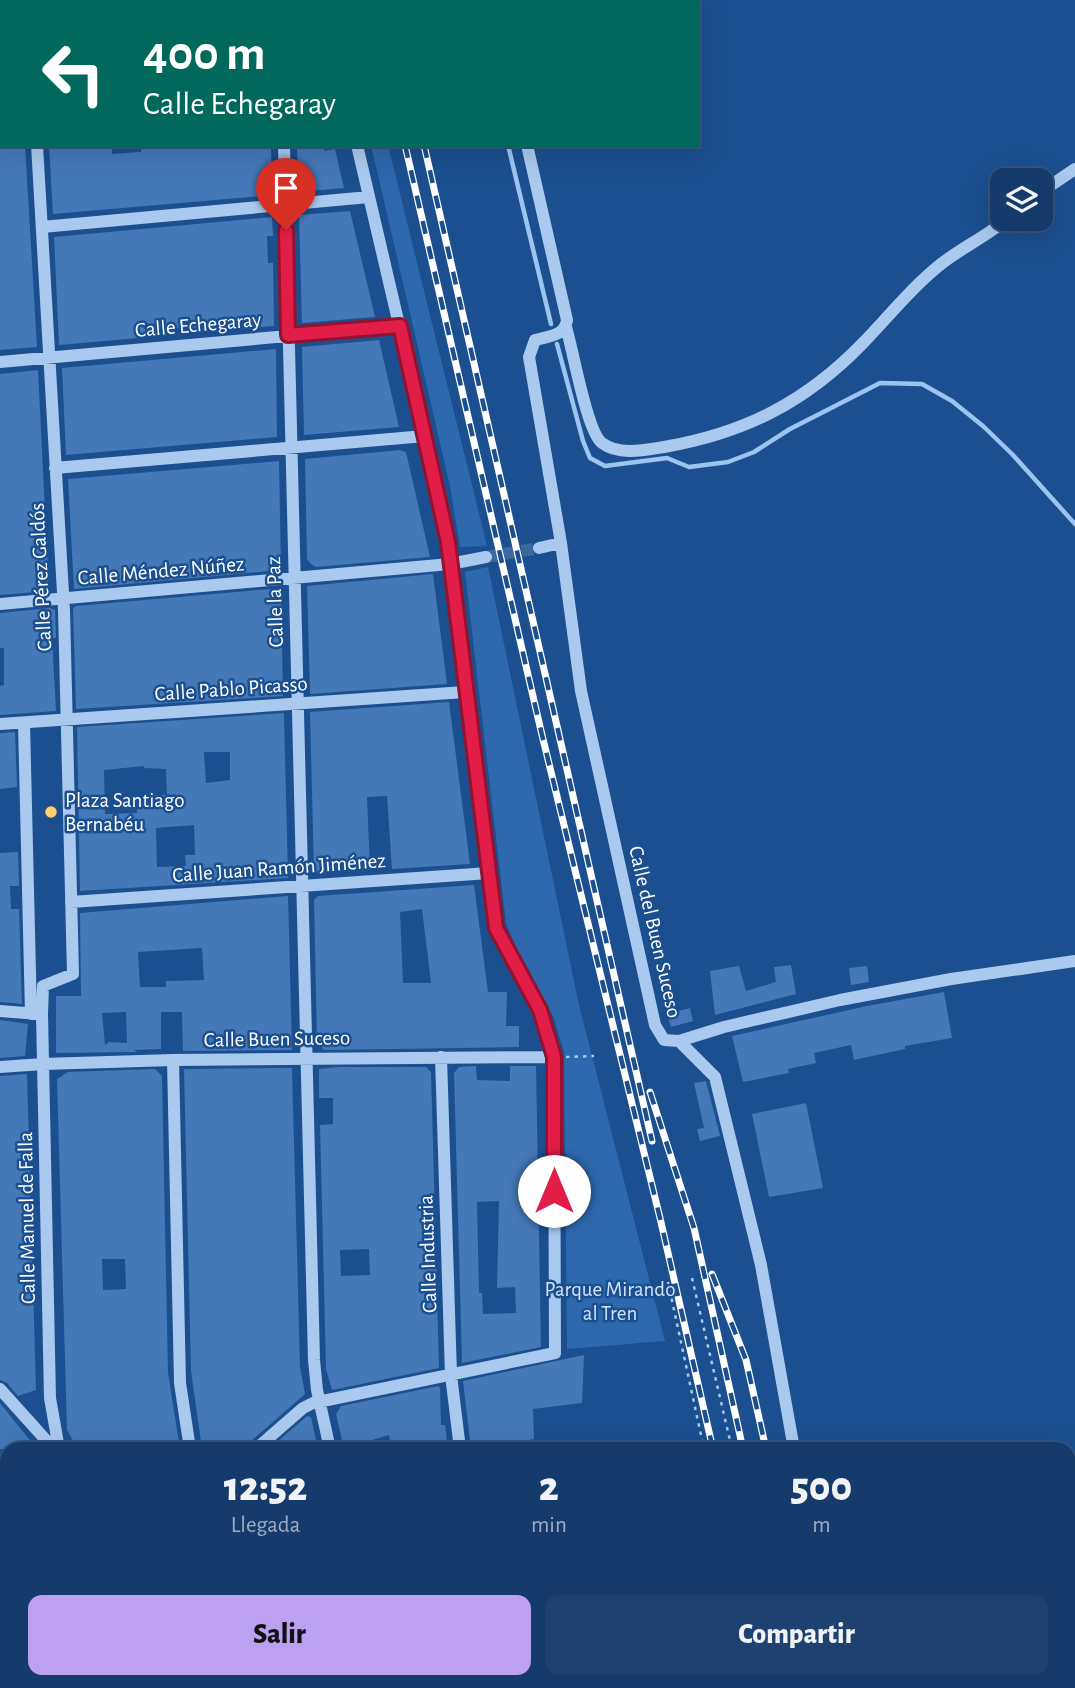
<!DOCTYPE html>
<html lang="es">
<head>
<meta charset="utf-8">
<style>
	:root { --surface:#143b6b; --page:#1d4271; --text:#f1f3f6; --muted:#9dadc1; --line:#33557e; --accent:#bca0f2 }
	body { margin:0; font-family:"Alegreya Sans",sans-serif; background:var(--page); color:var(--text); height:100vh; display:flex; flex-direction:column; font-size:26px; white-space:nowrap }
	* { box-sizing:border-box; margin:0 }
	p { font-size:23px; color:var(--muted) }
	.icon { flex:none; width:38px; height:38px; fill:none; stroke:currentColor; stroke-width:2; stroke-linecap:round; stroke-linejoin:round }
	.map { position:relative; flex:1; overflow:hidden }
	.panel { position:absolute; left:0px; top:1442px; width:1076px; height:247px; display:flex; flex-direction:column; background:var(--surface); border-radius:21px 21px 0 0; box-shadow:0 7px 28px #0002,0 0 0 2px var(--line) }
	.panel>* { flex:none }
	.top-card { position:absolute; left:0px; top:0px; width:700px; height:147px; box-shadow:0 7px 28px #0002,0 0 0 2px var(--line); background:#00695c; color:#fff; overflow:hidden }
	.buttons { position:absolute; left:990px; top:168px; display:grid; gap:14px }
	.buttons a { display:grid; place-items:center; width:63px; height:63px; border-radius:14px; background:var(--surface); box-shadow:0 7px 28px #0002,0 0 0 2px var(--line); font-size:35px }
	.pin { position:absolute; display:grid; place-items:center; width:60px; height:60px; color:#fff; margin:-72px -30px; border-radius:50% 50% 50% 0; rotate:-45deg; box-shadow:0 0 7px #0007 }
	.pin .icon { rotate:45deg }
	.me { position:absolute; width:77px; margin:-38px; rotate:0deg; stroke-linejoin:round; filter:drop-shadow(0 0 5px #0008) }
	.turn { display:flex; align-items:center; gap:24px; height:147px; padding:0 28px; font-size:32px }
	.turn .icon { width:91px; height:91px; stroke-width:2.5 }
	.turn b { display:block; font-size:49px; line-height:60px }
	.eta { display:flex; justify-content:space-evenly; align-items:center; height:119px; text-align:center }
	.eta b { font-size:42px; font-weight:800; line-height:49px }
	.button { display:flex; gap:14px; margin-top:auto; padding:14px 28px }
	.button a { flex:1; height:80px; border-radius:14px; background:var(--accent); color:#111; font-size:28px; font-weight:800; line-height:80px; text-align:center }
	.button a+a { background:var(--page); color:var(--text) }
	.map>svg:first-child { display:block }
</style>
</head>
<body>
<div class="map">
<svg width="1075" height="1688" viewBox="0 0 1075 1688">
	<rect width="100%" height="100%" fill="#1b4f8f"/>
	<!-- green -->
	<path fill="#2e69ad" d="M371,145H388L487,546L460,547L450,486Z
		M488,567L579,1005L665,1341L567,1349L564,1052L553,1016L516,948L506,923L465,572Z"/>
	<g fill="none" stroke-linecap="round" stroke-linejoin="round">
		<!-- stream -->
		<path stroke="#9cc4f0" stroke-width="4.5" d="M474,0L475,2
			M508,145L551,324
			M557,344L583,441L590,458L605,466L667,458L689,467L728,462L754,452L790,429L880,383L922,384L952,401L983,426L1012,454L1075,524"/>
	</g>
	<!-- building -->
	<path fill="#4478b7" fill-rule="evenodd" d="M0,145H25L37,347L0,350Z
		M49,145H112V154L141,152V145H271L272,195L53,214Z
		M297,145H324V151L335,149L344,188L298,192Z
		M350,211L375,317L302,323L299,215Z
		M272,217L273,236H267L268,263H273L274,326L194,333L193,327L149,330L150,337L59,345L54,237Z
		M379,340L399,427L304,435L302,347Z
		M276,349L277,437L66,455L62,368Z
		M38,370L49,591L0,595V374Z
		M400,450L406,452L430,557L316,567L311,564L307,559L305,459Z
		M279,461L281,570L74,589L68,479Z
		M433,574L447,684L310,694L307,586Z
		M281,588L283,696L76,709L73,608L76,606Z
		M50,608L55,610L56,638H52L56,711L0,715V686L4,685V648H0V613Z
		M449,702L470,864L392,869L387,796L367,797L370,870L314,874L310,712Z
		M284,713L288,878L80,891L77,727ZM204,752H230V780L206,783ZM144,766V768L166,769L167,795H145V807H137V813L105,814L104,770ZM194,825L195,855H185L186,866L157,867L156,828Z
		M15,732L17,787L0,789V733Z
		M18,852L19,886H10L11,909H19L22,1004L0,1002V853Z
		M474,885L488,992H507L506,1026H519V1047L324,1050L317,1042L314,900L318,896ZM422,909L431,983H403L400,912Z
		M288,896L292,1050L183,1051L182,1012H161V1049L134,1050L137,1052L56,1053V996H81L80,913ZM202,948L204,980L166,981V987H140L138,952ZM126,1012L127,1043L109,1042L105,1045L102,1013Z
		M791,965L796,994L715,1015L710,971L739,966L746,991L776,982L774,967Z
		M867,966L869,982L851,985L849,968Z
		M944,992L952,1038L905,1046V1049L854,1060L851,1045L814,1053L816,1063L788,1069L789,1073L743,1082L732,1036L867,1006Z
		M690,1008L693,1021L671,1027L667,1014Z
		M0,1020L28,1024L25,1056L0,1058Z
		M476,1066L477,1080L510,1081V1066H536L541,1347L462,1363L454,1073L459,1067ZM499,1201L497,1288L515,1287L516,1313L483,1314L482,1293H479L477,1202Z
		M339,1067H426L431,1072L439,1368L332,1390L326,1369L320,1125L333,1124V1098H319V1069ZM369,1249L370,1275L341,1276L340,1250Z
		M292,1068L300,1367L305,1394L250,1442L247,1449H202L191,1371L184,1069Z
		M155,1069L162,1076L168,1373L180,1449H78L67,1430L57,1079L68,1072ZM102,1259H125L126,1289L103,1290Z
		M27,1074L36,1390L18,1396L7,1383L0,1380V1076Z
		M706,1081L720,1136L700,1141L697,1129L704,1128L694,1083Z
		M806,1103L823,1188L769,1197L752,1114Z
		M584,1355L582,1403L533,1409L534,1439L518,1442L519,1449H471L463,1381Z
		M438,1386L440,1388L441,1425H445L448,1449H391L389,1435L362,1443L364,1449H344L336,1414L341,1406Z
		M0,1403L16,1423L37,1449H0Z
		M307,1416L311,1417L318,1449H269Z"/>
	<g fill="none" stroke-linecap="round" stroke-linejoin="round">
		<!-- minor-tunnel -->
		<path stroke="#3d69a0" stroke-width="12" stroke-dasharray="12 6" stroke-linecap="butt" d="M486,557L539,548"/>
		<!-- path -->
		<path stroke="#a9c9ee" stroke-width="2.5" stroke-dasharray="3.5 5" stroke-linecap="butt" d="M566,1057L594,1056
			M692,1278L732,1449
			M668,1282L704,1449
			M757,1682L758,1688
			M785,1682L787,1688
			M922,1682L924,1688"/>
		<!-- minor -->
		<path stroke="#a9c9ee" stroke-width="12" d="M29,0V2
			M111,0V2
			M193,0V2
			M277,0V2
			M325,0V2
			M494,0L495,2
			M0,97H2
			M37,145L64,610L73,974L43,986L42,1014L50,1398L59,1449
			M284,145L314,1360L317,1390L330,1449
			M527,145L567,320C565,336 549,336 535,340L529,357L561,543L581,691L655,1025L664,1040L679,1041L724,1027L840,1000L951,979L1075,961
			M1041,192L1075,169
			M42,227L369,197
			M566,327C573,350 587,432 602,443C619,456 645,450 664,447C745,433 806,402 863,343C889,316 912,287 941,264C963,247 987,236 1007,219
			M0,362L399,326
			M55,468L425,436
			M539,548L561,543
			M0,604L450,564L486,557
			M24,723L31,1014
			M0,724L465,692
			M71,902L489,873
			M0,1011L38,1014
			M679,1041L715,1077L761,1265L794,1449
			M441,1057L451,1375L460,1449
			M173,1060L180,1383L190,1449
			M0,1067L43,1064L173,1060L554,1057
			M0,1389L54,1449
			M256,1449L303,1408L313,1403L555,1353L554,1057L540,1010L496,928L448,542L425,436L357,145
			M0,1543L7,1551
			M0,1667L7,1661
			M1069,1667L1075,1666
			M126,1682L131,1688
			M269,1682L275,1688
			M383,1682L384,1688
			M490,1682L491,1688
			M967,1682L980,1686L1006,1682"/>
		<defs>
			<path id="rail" d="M372,0V2
				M390,0L391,2
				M405,145L542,735L660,1218L713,1449
				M424,145L652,1141
				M650,1092L694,1228L743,1449
				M712,1274L746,1360L766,1449
				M777,1682L778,1688
				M796,1682L798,1688
				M818,1682L820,1688"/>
		</defs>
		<!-- rail casing -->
		<use href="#rail" stroke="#fff" stroke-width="7"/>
		<!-- rail -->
		<use href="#rail" stroke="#1b4f8f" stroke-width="4.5" stroke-dasharray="13" stroke-linecap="butt"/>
	</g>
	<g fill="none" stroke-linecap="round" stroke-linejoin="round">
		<defs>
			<path id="route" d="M286,230L288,335L400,326L448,542L496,928L540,1010L554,1057V1191"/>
		</defs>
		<!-- route casing -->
		<use href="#route" stroke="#92132f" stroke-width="18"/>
		<!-- route -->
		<use href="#route" stroke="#e11d48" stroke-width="12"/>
	</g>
	<!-- markers -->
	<circle fill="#ffd166" stroke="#1b4f8f" stroke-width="2.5" cx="51" cy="812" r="7"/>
	<g text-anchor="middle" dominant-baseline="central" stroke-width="5" stroke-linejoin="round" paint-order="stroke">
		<!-- street labels -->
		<g font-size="21" fill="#fff" stroke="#1b4f8f">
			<text transform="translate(198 325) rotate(-5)">Calle Echegaray</text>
			<text transform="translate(161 571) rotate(-5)">Calle Méndez Núñez</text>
			<text transform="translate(41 577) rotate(-93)">Calle Pérez Galdós</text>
			<text transform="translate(275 602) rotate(-92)">Calle la Paz</text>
			<text transform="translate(231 689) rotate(-4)">Calle Pablo Picasso</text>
			<text transform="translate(279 868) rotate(-4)">Calle Juan Ramón Jiménez</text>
			<text transform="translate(655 932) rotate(77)">Calle del Buen Suceso</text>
			<text transform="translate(277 1039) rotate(-1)">Calle Buen Suceso</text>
			<text transform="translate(27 1218) rotate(-91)">Calle Manuel de Falla</text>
			<text transform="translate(428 1254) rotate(-92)">Calle Industria</text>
		</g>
		<!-- poi labels -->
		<g font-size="21" fill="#fff" stroke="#1b4f8f" text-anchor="start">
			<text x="65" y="800">Plaza Santiago<tspan x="65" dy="24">Bernabéu</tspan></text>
		</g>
		<!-- park labels -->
		<g font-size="21" fill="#cfe3fa" stroke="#1b4f8f">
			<text x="610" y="1289">Parque Mirando<tspan x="610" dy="24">al Tren</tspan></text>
		</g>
	</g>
</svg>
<div class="buttons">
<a><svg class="icon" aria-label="layers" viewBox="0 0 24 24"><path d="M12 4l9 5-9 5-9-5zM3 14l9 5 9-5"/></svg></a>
</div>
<div class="pin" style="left:286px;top:230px;background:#d93025"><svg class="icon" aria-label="arrive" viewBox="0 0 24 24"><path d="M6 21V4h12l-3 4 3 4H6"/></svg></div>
<svg class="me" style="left:554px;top:1191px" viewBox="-20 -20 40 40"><circle r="19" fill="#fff"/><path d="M0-13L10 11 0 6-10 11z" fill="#e11d48"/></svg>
<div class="top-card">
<div class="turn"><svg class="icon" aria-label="left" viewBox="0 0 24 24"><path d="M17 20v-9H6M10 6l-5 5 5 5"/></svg><div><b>400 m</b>Calle Echegaray</div></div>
</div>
<section class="panel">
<div class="eta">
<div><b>12:52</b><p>Llegada</p></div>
<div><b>2</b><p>min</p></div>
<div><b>500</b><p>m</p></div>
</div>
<div class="button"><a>Salir</a><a>Compartir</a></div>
</section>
</div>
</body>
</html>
